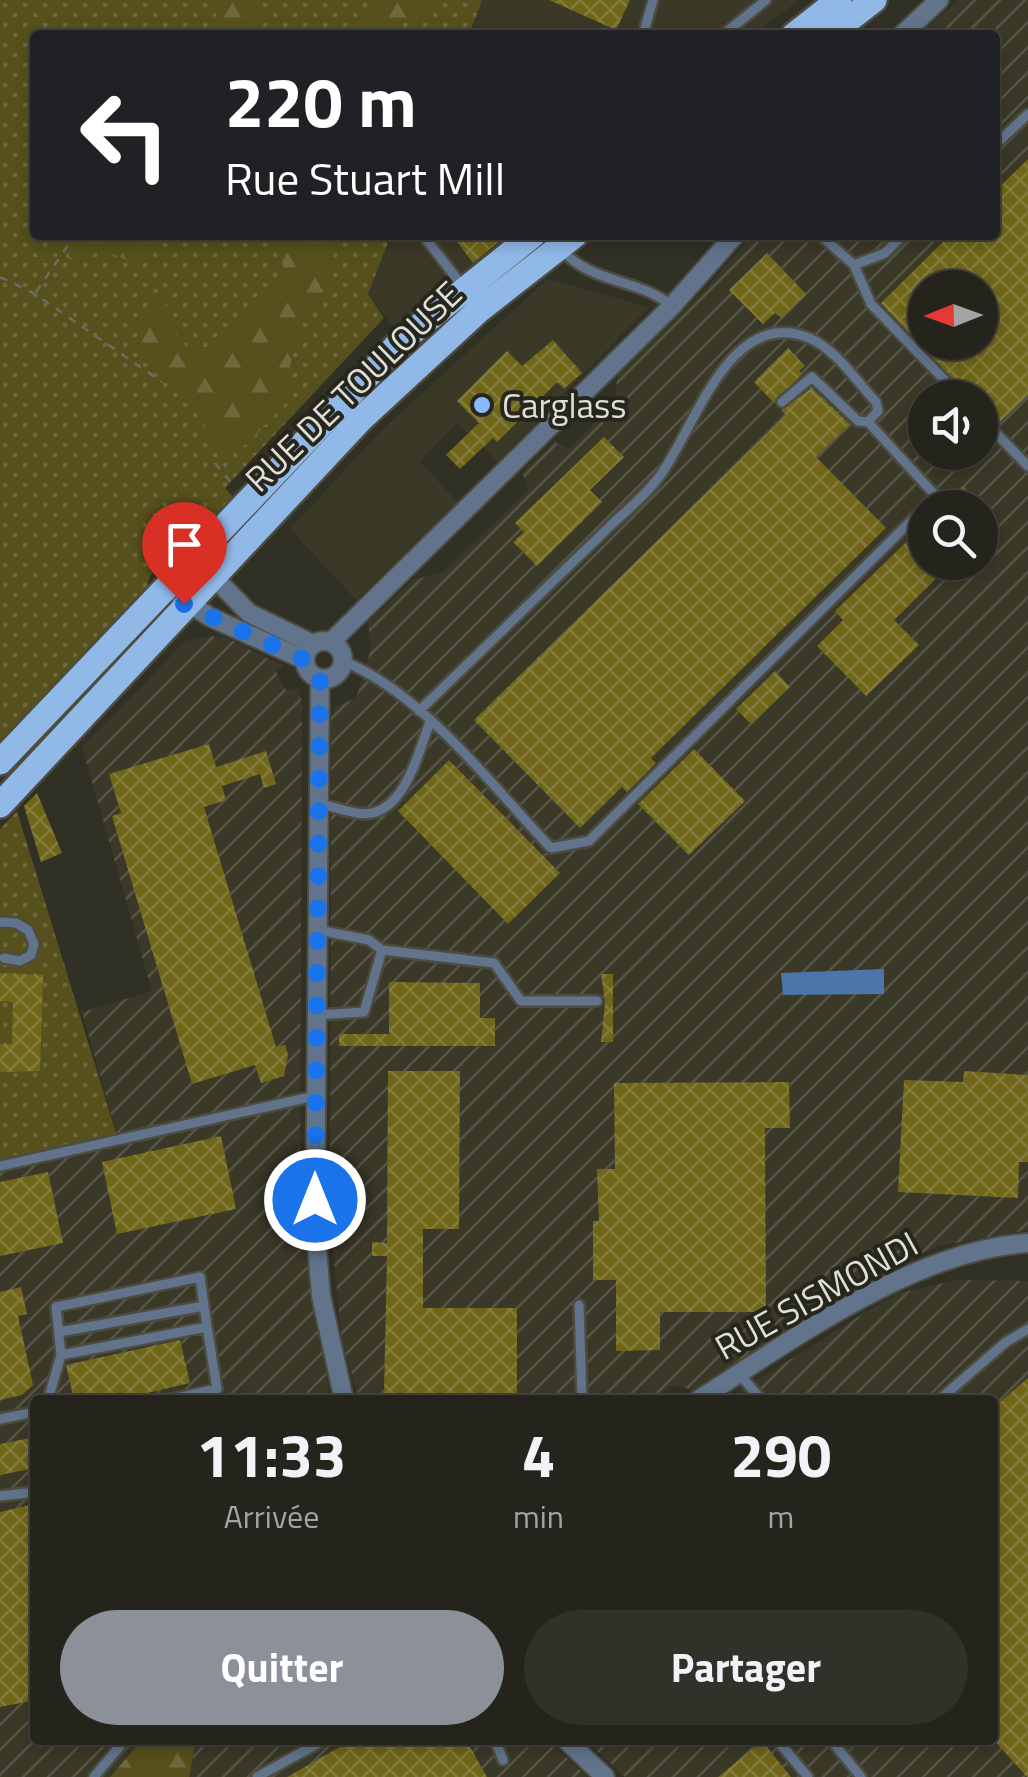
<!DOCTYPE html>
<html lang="fr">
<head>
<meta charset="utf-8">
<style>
	:root { --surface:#25241c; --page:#313029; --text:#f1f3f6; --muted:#a3a4a3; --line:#42413b; --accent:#8c9099 }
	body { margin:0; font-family:"Titillium Web",sans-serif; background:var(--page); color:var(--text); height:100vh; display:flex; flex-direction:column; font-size:38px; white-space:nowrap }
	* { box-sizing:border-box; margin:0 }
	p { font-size:32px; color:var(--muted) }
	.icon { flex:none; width:55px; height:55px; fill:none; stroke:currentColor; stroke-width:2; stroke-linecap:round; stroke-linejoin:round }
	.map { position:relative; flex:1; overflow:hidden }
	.side { position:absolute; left:30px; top:1395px; width:968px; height:350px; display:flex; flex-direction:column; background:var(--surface); border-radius:10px; box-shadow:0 5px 15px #0003,0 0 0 2px var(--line) }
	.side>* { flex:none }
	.hud { position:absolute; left:30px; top:30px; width:970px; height:210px; border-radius:10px; box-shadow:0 5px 15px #0003,0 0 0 2px var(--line); background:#202124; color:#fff; overflow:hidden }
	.needle { width:65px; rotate:269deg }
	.tools { position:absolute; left:908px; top:270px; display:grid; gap:20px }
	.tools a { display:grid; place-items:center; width:90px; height:90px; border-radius:50%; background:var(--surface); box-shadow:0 5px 15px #0003,0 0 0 2px var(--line); font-size:50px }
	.pin { position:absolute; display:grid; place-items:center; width:85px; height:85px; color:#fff; margin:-102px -42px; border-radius:50% 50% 50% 0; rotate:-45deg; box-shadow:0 0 10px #0007 }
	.pin .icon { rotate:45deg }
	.me { position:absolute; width:110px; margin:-55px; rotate:0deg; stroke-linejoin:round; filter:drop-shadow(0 0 8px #0008) }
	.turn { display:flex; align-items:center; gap:35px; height:210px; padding:0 30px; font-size:45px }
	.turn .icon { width:130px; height:130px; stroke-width:2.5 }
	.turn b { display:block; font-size:70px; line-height:85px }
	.eta { display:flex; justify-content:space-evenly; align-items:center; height:170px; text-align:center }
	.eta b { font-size:60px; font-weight:700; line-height:70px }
	.cta { display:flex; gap:20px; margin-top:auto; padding:20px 30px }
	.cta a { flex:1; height:115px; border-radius:60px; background:var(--accent); color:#fff; font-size:40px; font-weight:700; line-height:115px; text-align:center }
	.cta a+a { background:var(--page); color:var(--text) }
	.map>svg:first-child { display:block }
</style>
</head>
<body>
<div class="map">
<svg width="1028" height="1777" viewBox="0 0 1028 1777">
	<defs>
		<pattern id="industrial-furrows" width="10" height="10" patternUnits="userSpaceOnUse" patternTransform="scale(2.5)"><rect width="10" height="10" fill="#3a3827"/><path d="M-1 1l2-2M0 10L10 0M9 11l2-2" fill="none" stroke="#565446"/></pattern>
		<pattern id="grass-dots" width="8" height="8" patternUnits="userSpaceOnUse" patternTransform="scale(2.5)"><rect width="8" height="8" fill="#56501c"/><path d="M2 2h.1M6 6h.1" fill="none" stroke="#6e693c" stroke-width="1.8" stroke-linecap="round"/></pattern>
		<pattern id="forest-firs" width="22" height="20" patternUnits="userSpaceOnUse" patternTransform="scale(2.5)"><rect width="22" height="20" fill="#56501c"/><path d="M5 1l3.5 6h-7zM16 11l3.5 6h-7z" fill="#6e693c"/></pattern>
		<pattern id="building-cross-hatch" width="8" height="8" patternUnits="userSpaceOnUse" patternTransform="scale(2.5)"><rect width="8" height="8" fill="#6f6619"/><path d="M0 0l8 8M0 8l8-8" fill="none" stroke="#837b3a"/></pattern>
	</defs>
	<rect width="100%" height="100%" fill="#313025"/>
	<!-- built -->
	<path fill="#3a3827" d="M482,0H799L753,35H469Z
		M391,235H509L394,327L368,294Z
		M548,279L649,307L498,462L457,423L420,461L457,502L356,600L290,529L384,428Z"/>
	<!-- industrial -->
	<path fill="url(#industrial-furrows)" fill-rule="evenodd" d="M959,0H1028V1230L939,1246L886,1269L693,1390L672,1385L655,1400H359L342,1341L330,1221L331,718L335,707L356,698L371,649L368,622L413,580L443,572L528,490L522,472L554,442L569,448L614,403L618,372L707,288L752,235H995V35H918ZM925,288H980V342H925ZM925,398H980V452H925ZM925,508H980V562H925Z
		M209,636L227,638L283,666L276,671L280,680L286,690L299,688L302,705L300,1190L330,1400H35V1740H142L110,1777H0V1159L117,1135L82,1012L152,991L82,747L186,641Z
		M957,1280L1028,1281V1777H625L585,1740H992V1400H725L895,1294Z
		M207,1740H548L587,1777H189L195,1746Z"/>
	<!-- grass -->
	<path fill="url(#grass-dots)" d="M0,0H482L469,35H35V235H391L368,294L384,318L225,488L233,497C222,509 211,522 199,534C179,554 151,558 146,591L0,745Z
		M17,811L117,1136L0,1159V829Z"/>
	<!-- forest -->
	<path fill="url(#forest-firs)" d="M219,0H257V33L212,35Z
		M369,0H433L430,8L401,25L405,35H350L361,23Z
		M49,235H182L155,247L147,263H135L98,248L71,260L43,241Z
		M276,235H335L332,280L300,324L290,367L291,397L246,445L219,451C197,408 171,376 135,345L154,289L165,287L166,321L188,349L220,346L242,315L286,278Z
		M142,1740H207L195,1746L189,1777H110Z"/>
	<!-- water -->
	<path fill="#4a76aa" d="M884,969V994L783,995L781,973Z"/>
	<!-- building -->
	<path fill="url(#building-cross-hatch)" fill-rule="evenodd" d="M549,0H630L616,30Z
		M1028,159V395L999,423L980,404V398H970L881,303L950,235H995V191ZM925,288H980V342H925Z
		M452,235H507L473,263Z
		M767,253L806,294L781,318L775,313L763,324L729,290Z
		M553,340L582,373L564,389L557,382L497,442L493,438L460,469L446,455L479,423L457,401L507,351L522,366Z
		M788,348L805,366L799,371L802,374L774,403L754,382Z
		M812,388L850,424L816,457L886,528L651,758L656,763L627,792L622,787L580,828L474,720L786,415L781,410Z
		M604,437L624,457L590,490L602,502L537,566L513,542L524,532L515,523Z
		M963,486L997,520L980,536V508H942Z
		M925,524V562H953L894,620L919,645L866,696L817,646L843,620L835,611Z
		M775,671L790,687L751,724L736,709Z
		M209,744L216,767L266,751L276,784L264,788L260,774L222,786L226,800L204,807L276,1047L285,1045L288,1055L284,1076L261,1083L255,1065L192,1084L112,816L121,813L109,774Z
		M694,749L745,801L689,855L638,804Z
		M449,760L560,873L508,924L398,811Z
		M37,793L62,853L41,862L24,806Z
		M0,973L43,975L40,1071L0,1072V1044H12L13,1002L0,1001Z
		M601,974H613V1042H601L605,1002Z
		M389,982L480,983V1018H495V1046H339V1034H389Z
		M388,1071H460L459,1229H423V1308H517V1394H384L387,1256H372V1242L387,1243Z
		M964,1071L1028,1075V1162H1019L1018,1198L898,1192L904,1080L963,1082Z
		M789,1082L790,1128H765L766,1312H660V1350L616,1351V1280H593V1221H599L597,1169H615L614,1083Z
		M221,1136L236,1209L117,1234L102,1162Z
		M48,1172L63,1243L0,1256V1182Z
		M21,1287L27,1314L18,1316L33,1385L22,1395L0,1400V1292Z
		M180,1340L190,1383L117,1400H74L66,1365Z
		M1028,1378V1777H1027L992,1738V1409Z
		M35,1437V1468L0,1475V1444Z
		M35,1504V1700L0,1707V1512Z
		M352,1740H466L487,1777H287Z
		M762,1741L791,1777H718Z"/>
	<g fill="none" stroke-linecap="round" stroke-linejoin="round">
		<defs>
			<path id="lane" d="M643,35L653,0
				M723,35L766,0
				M995,145L1028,114
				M423,235L464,288
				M820,235L854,265L871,304L962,398
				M561,249C591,284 638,278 672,306
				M854,265L885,253L903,235
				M980,417L1028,466
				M609,527C626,511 645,496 659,477C694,432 728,305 809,338C836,349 857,382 876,402L878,411L868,422L858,421L812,377L782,402
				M343,661C424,694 492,786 551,848L589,841L936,496L868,422
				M419,711L606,530
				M318,803C331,806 344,811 357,813C403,821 417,755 430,722
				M0,922L16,923L28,930L34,944L31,955L20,961L4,958
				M318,930L369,940L382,950
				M318,1015L364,1012L382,950L494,963L521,1001H597
				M0,1166L315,1096
				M579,1305L582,1400
				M59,1332L204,1306
				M739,1374L762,1400
				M48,1400L61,1355L56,1307L200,1277L207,1327L61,1355
				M167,1400L217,1389L207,1327
				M939,1400L1006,1342L1028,1329
				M0,1419L35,1412
				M0,1496L35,1492
				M495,1740L503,1760
				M777,1740L808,1777
				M831,1740L861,1777
				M94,1777L125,1740
				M257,1777L324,1740"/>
			<path id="street" d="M902,35L939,0
				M184,569L213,576L249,613L313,644
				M181,598L210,617L305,660
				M305 660a19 19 0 1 1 38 0a19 19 0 1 1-38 0Z
				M331,642L672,306L735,235
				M320,678L315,1224L321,1296L344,1400
				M698,1400C792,1340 914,1250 1028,1243
				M566,1740L605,1777"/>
			<path id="primary" d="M794,35L839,0
				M829,35L874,0
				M0,762L401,341L533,235
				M0,805L362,418L478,311L575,235"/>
		</defs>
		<!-- lane casing -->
		<use href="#lane" stroke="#4d4c41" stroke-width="14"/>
		<!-- street casing -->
		<use href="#street" stroke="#4d4c41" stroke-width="22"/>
		<!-- primary casing -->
		<use href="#primary" stroke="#4d4c41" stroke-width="30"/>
		<!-- path -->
		<path stroke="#6d6c62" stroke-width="2.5" stroke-dasharray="8 8" stroke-linecap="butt" d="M0,277L35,294L162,382
			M36,292L75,235
			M215,463L233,485"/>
		<!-- lane -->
		<use href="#lane" stroke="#61748c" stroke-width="9"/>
		<!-- street -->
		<use href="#street" stroke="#61748c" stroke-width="18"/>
		<!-- primary -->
		<use href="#primary" stroke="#91b9e8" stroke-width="25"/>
	</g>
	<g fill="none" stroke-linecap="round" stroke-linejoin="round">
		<!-- route -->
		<path stroke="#1a73e8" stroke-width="18" stroke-dasharray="0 32.4" d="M184,604L305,660L309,672L320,678L315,1200"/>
	</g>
	<!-- markers -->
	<circle fill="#86bbfb" stroke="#27261c" stroke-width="4" cx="482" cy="405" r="10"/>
	<g text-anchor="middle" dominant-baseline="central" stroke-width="8" stroke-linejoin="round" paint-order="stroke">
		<!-- street labels -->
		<g font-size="35" fill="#dfded7" stroke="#27261c">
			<text transform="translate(353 386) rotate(-44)">RUE DE TOULOUSE</text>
			<text transform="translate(816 1295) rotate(-29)">RUE SISMONDI</text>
		</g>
		<!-- poi labels -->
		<g font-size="35" fill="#dfded7" stroke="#27261c" text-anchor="start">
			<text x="502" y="405">Carglass</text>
		</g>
	</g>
</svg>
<div class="tools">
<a><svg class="needle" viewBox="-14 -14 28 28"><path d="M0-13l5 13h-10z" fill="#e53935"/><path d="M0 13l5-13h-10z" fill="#a3a4a3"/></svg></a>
<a><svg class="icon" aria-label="sound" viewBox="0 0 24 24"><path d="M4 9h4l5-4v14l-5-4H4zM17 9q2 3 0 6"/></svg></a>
<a><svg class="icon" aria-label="search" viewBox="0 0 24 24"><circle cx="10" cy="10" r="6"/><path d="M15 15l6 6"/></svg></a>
</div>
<div class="pin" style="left:184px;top:604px;background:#d93025"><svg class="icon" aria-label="arrive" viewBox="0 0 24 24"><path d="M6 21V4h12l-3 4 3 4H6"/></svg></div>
<svg class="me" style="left:315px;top:1200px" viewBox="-20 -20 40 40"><circle r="17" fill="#1a73e8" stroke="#fff" stroke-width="3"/><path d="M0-11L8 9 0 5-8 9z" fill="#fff"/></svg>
<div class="hud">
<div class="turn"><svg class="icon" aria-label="left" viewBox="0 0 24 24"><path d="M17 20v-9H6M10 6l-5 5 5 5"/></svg><div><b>220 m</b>Rue Stuart Mill</div></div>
</div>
<section class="side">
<div class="eta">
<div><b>11:33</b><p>Arrivée</p></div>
<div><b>4</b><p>min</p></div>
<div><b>290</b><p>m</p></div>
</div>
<div class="cta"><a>Quitter</a><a>Partager</a></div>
</section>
</div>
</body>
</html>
